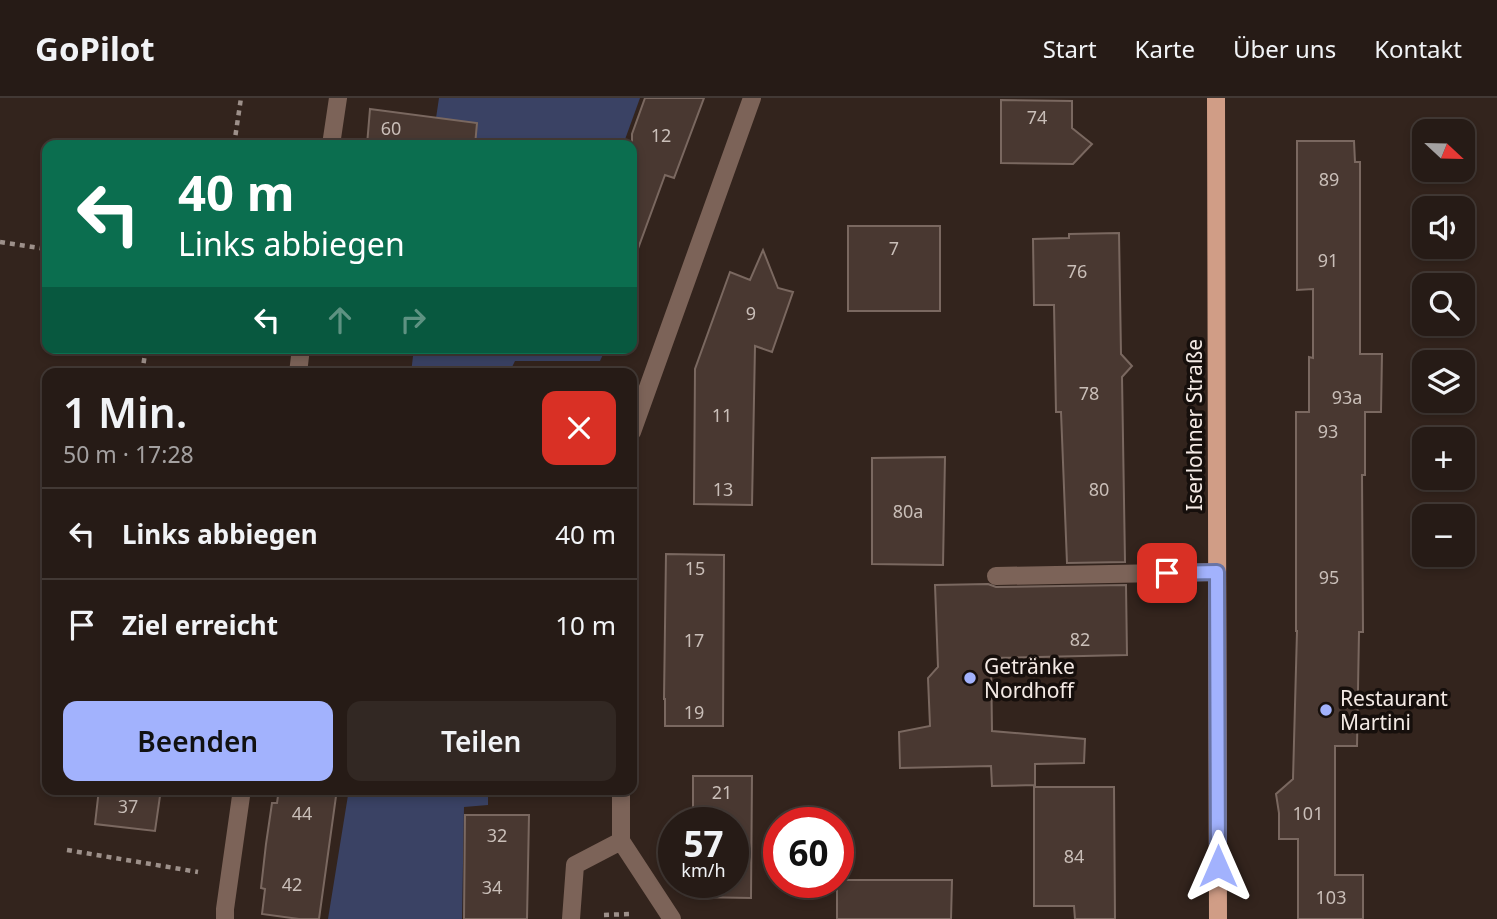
<!DOCTYPE html>
<html lang="de">
<head>
<meta charset="utf-8">
<style>
	:root { --surface:#261b16; --page:#322823; --text:#f1f3f6; --muted:#a4a1a1; --line:#423935; --accent:#a2b2fd }
	body { margin:0; font-family:"Noto Sans",sans-serif; background:var(--page); color:var(--text); height:100vh; display:flex; flex-direction:column; font-size:26px; white-space:nowrap }
	* { box-sizing:border-box; margin:0 }
	p { font-size:23px; color:var(--muted) }
	.icon { flex:none; width:38px; height:38px; fill:none; stroke:currentColor; stroke-width:2; stroke-linecap:round; stroke-linejoin:round }
	.map { position:relative; flex:1; overflow:hidden }
	.details { position:absolute; left:42px; top:270px; width:595px; height:427px; display:flex; flex-direction:column; background:var(--surface); border-radius:14px; box-shadow:0 4px 10px #0003,0 0 0 2px var(--line) }
	.details>* { flex:none }
	.guide { position:absolute; left:42px; top:42px; width:595px; height:214px; border-radius:14px; box-shadow:0 4px 10px #0003,0 0 0 2px var(--line); background:#0b6e4f; color:#fff; overflow:hidden }
	.needle { width:46px; rotate:112deg }
	.fabs { position:absolute; left:1412px; top:21px; display:grid; gap:14px }
	.fabs a { display:grid; place-items:center; width:63px; height:63px; border-radius:14px; background:var(--surface); box-shadow:0 4px 10px #0003,0 0 0 2px var(--line); font-size:35px }
	.speed { position:absolute; left:658px; top:709px; display:flex; gap:14px; font-size:35px; font-weight:700; text-align:center }
	.speed>* { display:grid; place-content:center; width:91px; height:91px; border-radius:50%; background:var(--surface); box-shadow:0 4px 10px #0003,0 0 0 2px var(--line); line-height:1 }
	.speed small { font-size:18px; font-weight:400 }
	.speed .limit { border:10px solid #d22; background:#fff; color:#111 }
	.pin { position:absolute; display:grid; place-items:center; width:60px; height:60px; color:#fff; margin:-30px; border-radius:14px; box-shadow:0 4px 10px #0006 }
	.me { position:absolute; width:77px; margin:-38px; rotate:0deg; stroke-linejoin:round; filter:drop-shadow(0 0 5px #0008) }
	.turn { display:flex; align-items:center; gap:24px; height:147px; padding:0 21px; font-size:32px }
	.turn .icon { width:91px; height:91px; stroke-width:2.5 }
	.turn b { display:block; font-size:49px; line-height:60px }
	.lanes { display:flex; align-items:center; height:66px; padding:0 21px; background:#0003; justify-content:center; gap:35px; direction:ltr }
	.lanes .off { opacity:.35 }
	.round { display:grid; place-items:center; flex:none; width:74px; height:74px; border-radius:14px; background:var(--page) }
	.overview { display:flex; align-items:center; justify-content:space-between; height:119px; padding:0 21px }
	h1 { font-size:42px; font-weight:600; line-height:52px }
	.primary-button { display:flex; gap:14px; margin-top:auto; padding:14px 21px }
	.primary-button a { flex:1; height:80px; border-radius:14px; background:var(--accent); color:#111; font-size:28px; font-weight:600; line-height:80px; text-align:center }
	.primary-button a+a { background:var(--page); color:var(--text) }
	ul { padding:0; list-style:none }
	li { display:flex; align-items:center; gap:21px; height:91px; padding:0 21px; border-top:2px solid var(--line) }
	li div { flex:1 }
	li b { display:block; font-size:26px }
	li em { font-style:normal }
	header { display:flex; align-items:center; gap:42px; box-sizing:border-box; height:98px; padding:0 35px; background:var(--surface); border-bottom:2px solid var(--line) }
	header strong { font-size:33px }
	nav { display:flex; gap:38px; margin-inline-start:auto; font-size:24px }
	.map>svg:first-child { display:block }
</style>
</head>
<body>
<header>
<strong>GoPilot</strong>
<nav><a>Start</a><a>Karte</a><a>Über uns</a><a>Kontakt</a></nav>
</header>
<div class="map">
<svg width="1497" height="821" viewBox="0 0 1497 821">
	<rect width="100%" height="100%" fill="#33241d"/>
	<!-- green -->
	<path fill="#3a4264" d="M439,0H640L623,47H432Z
		M414,250H606L600,263H515L509,275H411Z
		M349,691H488V707L464,709L462,821H328Z"/>
	<!-- building -->
	<path fill="#493831" stroke="#7a6860" stroke-width="2" d="M645,0H704L674,80L665,77L636,156L632,155V36Z
		M1001,2L1072,3V30L1092,46L1073,66L1001,65Z
		M370,11L477,25L475,47H367Z
		M1297,43H1354L1355,64H1360V256H1382L1381,314H1365V377H1362L1363,534H1359L1357,648H1335V777H1363V821H1298V741H1279V715L1276,696L1293,681L1297,533H1296V314H1309V259L1313,260V191L1297,192Z
		M848,128H940V213H848Z
		M1119,135L1121,256L1132,268L1122,279L1125,464L1067,465L1061,314H1056L1054,207H1034L1033,141L1069,140V136Z
		M763,152L778,190L793,194L772,254L755,248L752,407L694,406L695,271L730,174L750,182Z
		M945,359L943,467L872,466V360Z
		M666,456L724,457L723,628H665V601H664Z
		M988,486L996,489L1126,487L1127,557L991,560L992,633L1085,641L1084,665L1035,666V687L992,688L991,668L900,670L899,634L930,628L928,580L938,569L935,487Z
		M693,678H752L751,800L692,799L693,784H733V724H693Z
		M1034,689H1114L1115,821H1075L1074,808H1034Z
		M99,691H161L155,733L95,726Z
		M279,691H337L319,821H299L262,816L265,791L261,790L266,746L272,705H277Z
		M465,717H529L527,821H464Z
		M838,782H952L951,821H837V784Z"/>
	<g fill="none" stroke-linecap="round" stroke-linejoin="round">
		<!-- path -->
		<path stroke="#9d908a" stroke-width="4.5" stroke-dasharray="5 5" stroke-linecap="butt" d="M234,47L241,0
			M0,144L46,151L47,153
			M142,275L146,250
			M44,472L47,473
			M67,752L198,774
			M604,817L630,816"/>
		<!-- minor -->
		<path stroke="#7c6358" stroke-width="18" d="M331,47L338,0
			M298,275L301,250
			M632,334L752,0
			M996,478L1217,474
			M621,691V743L672,821
			M225,821V811L242,691
			M571,821L575,767L621,743"/>
		<!-- major -->
		<path stroke="#d09d86" stroke-width="18" d="M1216,0L1218,821"/>
	</g>
	<g fill="none" stroke-linecap="round" stroke-linejoin="round">
		<defs>
			<path id="route" d="M1167,475L1217,474L1218,768"/>
		</defs>
		<!-- route casing -->
		<use href="#route" stroke="#6974a4" stroke-width="18"/>
		<!-- route -->
		<use href="#route" stroke="#a2b2fd" stroke-width="12"/>
	</g>
	<!-- markers -->
	<g fill="#a2b2fd" stroke="#160f0c" stroke-width="2.5">
		<circle cx="970" cy="580" r="7"/>
		<circle cx="1326" cy="612" r="7"/>
	</g>
	<g text-anchor="middle" dominant-baseline="central" stroke-width="7" stroke-linejoin="round" paint-order="stroke">
		<!-- number labels -->
		<g font-size="18" fill="#c9beb8">
			<text x="1037" y="19">74</text>
			<text x="391" y="30">60</text>
			<text x="661" y="37">12</text>
			<text x="1329" y="81">89</text>
			<text x="894" y="150">7</text>
			<text x="1328" y="162">91</text>
			<text x="1077" y="173">76</text>
			<text x="751" y="215">9</text>
			<text x="1089" y="295">78</text>
			<text x="1347" y="299">93a</text>
			<text x="722" y="317">11</text>
			<text x="1328" y="333">93</text>
			<text x="723" y="391">13</text>
			<text x="1099" y="391">80</text>
			<text x="908" y="413">80a</text>
			<text x="695" y="470">15</text>
			<text x="1329" y="479">95</text>
			<text x="1080" y="541">82</text>
			<text x="694" y="542">17</text>
			<text x="694" y="614">19</text>
			<text x="722" y="694">21</text>
			<text x="128" y="708">37</text>
			<text x="302" y="715">44</text>
			<text x="1308" y="715">101</text>
			<text x="497" y="737">32</text>
			<text x="1074" y="758">84</text>
			<text x="292" y="786">42</text>
			<text x="492" y="789">34</text>
			<text x="1331" y="799">103</text>
		</g>
		<!-- street labels -->
		<g font-size="21" fill="#f4eae5" stroke="#160f0c">
			<text transform="translate(1194 327) rotate(-90)">Iserlohner Straße</text>
		</g>
		<!-- poi labels -->
		<g font-size="21" fill="#f4eae5" stroke="#160f0c" text-anchor="start">
			<text x="984" y="568">Getränke<tspan x="984" dy="24">Nordhoff</tspan></text>
			<text x="1340" y="600">Restaurant<tspan x="1340" dy="24">Martini</tspan></text>
		</g>
	</g>
</svg>
<div class="fabs">
<a><svg class="needle" viewBox="-14 -14 28 28"><path d="M0-13l5 13h-10z" fill="#e53935"/><path d="M0 13l5-13h-10z" fill="#a4a1a1"/></svg></a>
<a><svg class="icon" aria-label="sound" viewBox="0 0 24 24"><path d="M4 9h4l5-4v14l-5-4H4zM17 9q2 3 0 6"/></svg></a>
<a><svg class="icon" aria-label="search" viewBox="0 0 24 24"><circle cx="10" cy="10" r="6"/><path d="M15 15l6 6"/></svg></a>
<a><svg class="icon" aria-label="layers" viewBox="0 0 24 24"><path d="M12 4l9 5-9 5-9-5zM3 14l9 5 9-5"/></svg></a>
<a>+</a>
<a>−</a>
</div>
<div class="speed"><div>57<small>km/h</small></div><div class="limit">60</div></div>
<div class="pin" style="left:1167px;top:475px;background:#d93025"><svg class="icon" aria-label="arrive" viewBox="0 0 24 24"><path d="M6 21V4h12l-3 4 3 4H6"/></svg></div>
<svg class="me" style="left:1218px;top:768px" viewBox="-20 -20 40 40"><path d="M0-17L14 15 0 8-14 15z" fill="#a2b2fd" stroke="#fff" stroke-width="4"/></svg>
<div class="guide">
<div class="turn"><svg class="icon" aria-label="left" viewBox="0 0 24 24"><path d="M17 20v-9H6M10 6l-5 5 5 5"/></svg><div><b>40 m</b>Links abbiegen</div></div>
<div class="lanes"><svg class="icon" aria-label="left" viewBox="0 0 24 24"><path d="M17 20v-9H6M10 6l-5 5 5 5"/></svg><svg class="icon off" aria-label="ahead" viewBox="0 0 24 24"><path d="M12 20V5M6 11l6-6 6 6"/></svg><svg class="icon off" aria-label="right" viewBox="0 0 24 24"><path d="M7 20v-9h11M14 6l5 5-5 5"/></svg></div>
</div>
<section class="details">
<div class="overview"><div><h1>1 Min.</h1><p>50 m · 17:28</p></div><a class="round" style="background:#d93025;color:#fff"><svg class="icon" aria-label="close" viewBox="0 0 24 24"><path d="M6 6l12 12M18 6L6 18"/></svg></a></div>
<ul>
<li><svg class="icon" aria-label="left" viewBox="0 0 24 24"><path d="M17 20v-9H6M10 6l-5 5 5 5"/></svg><div><b>Links abbiegen</b></div><em>40 m</em></li>
<li><svg class="icon" aria-label="arrive" viewBox="0 0 24 24"><path d="M6 21V4h12l-3 4 3 4H6"/></svg><div><b>Ziel erreicht</b></div><em>10 m</em></li>
</ul>
<div class="primary-button"><a>Beenden</a><a>Teilen</a></div>
</section>
</div>
</body>
</html>
